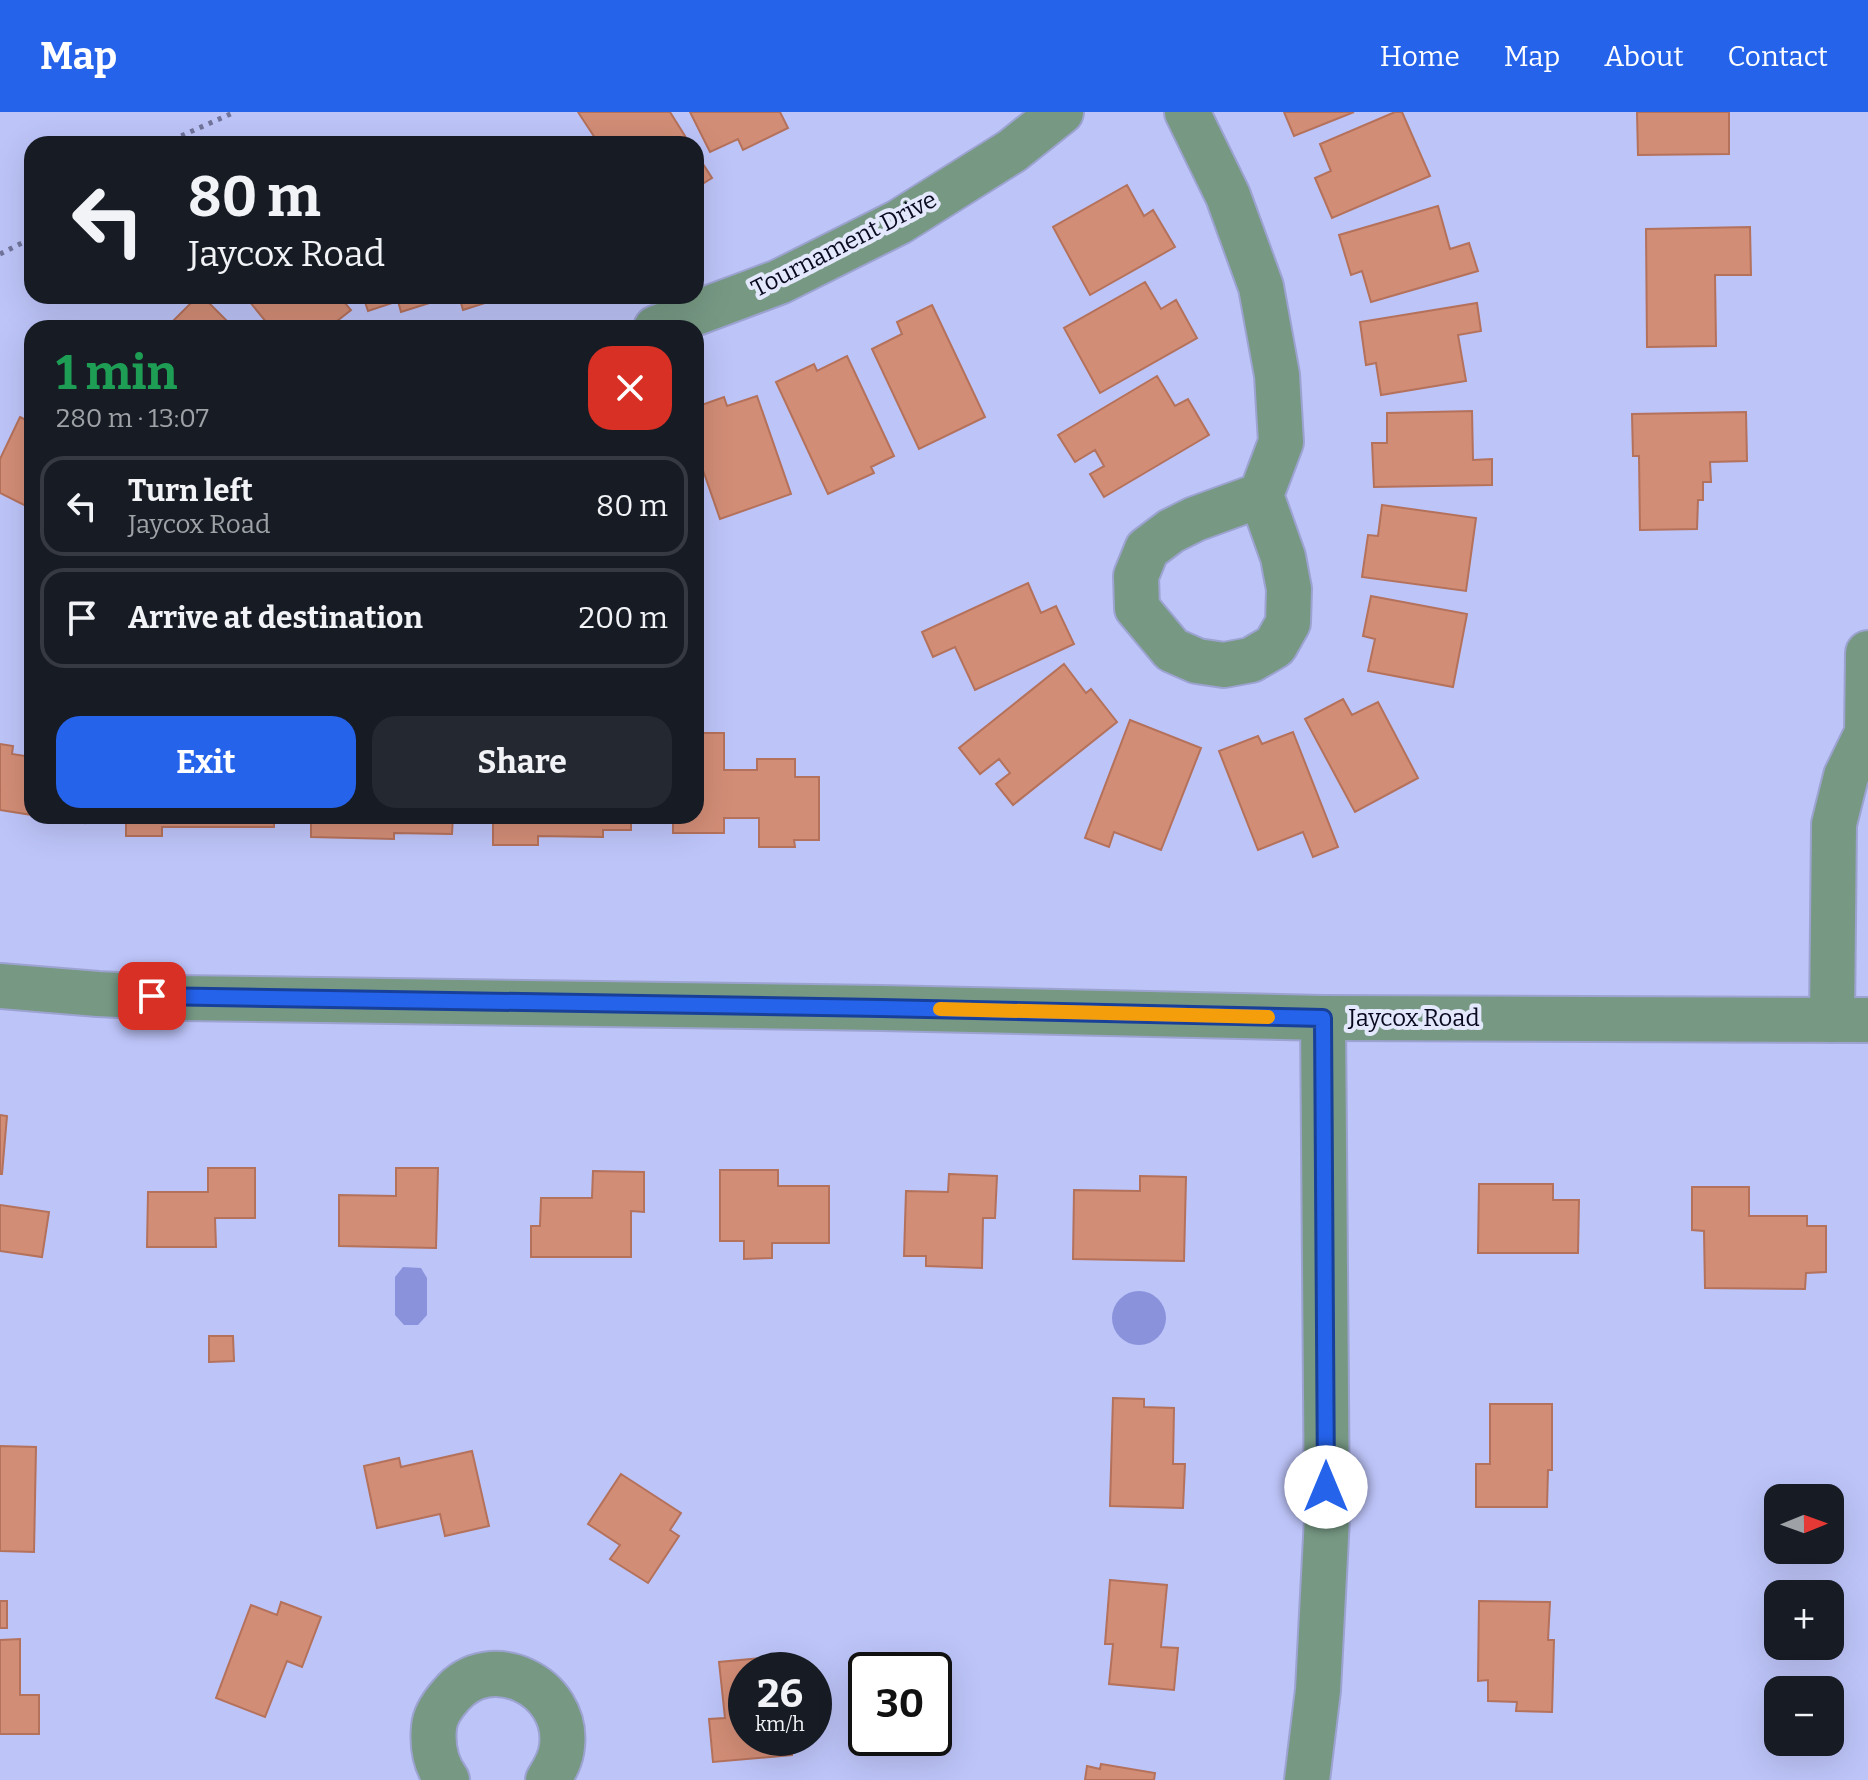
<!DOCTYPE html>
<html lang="en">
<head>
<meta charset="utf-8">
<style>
	:root { --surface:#171b24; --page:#242831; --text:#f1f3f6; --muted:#9ea1a6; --line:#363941; --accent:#2563eb }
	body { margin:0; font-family:Bitter,serif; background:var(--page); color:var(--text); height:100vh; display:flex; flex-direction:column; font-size:30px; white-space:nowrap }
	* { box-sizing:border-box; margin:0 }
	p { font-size:26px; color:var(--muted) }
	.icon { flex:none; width:44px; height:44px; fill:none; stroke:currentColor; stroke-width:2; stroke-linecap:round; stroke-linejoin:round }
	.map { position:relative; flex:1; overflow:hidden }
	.details { position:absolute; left:24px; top:208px; width:680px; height:504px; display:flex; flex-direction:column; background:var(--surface); border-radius:24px; box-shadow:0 8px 32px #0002 }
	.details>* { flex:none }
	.top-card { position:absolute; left:24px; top:24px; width:680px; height:168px; border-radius:24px; box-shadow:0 8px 32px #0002; background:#171b24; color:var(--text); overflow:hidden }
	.needle { width:52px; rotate:89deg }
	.buttons { position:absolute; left:1764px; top:1372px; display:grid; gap:16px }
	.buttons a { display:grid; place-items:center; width:80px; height:80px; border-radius:16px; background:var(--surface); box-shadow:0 8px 32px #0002; font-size:40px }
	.speed { position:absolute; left:728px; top:1540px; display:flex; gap:16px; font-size:40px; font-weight:700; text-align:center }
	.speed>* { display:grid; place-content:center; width:104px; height:104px; border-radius:50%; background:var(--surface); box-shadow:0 8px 32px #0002; line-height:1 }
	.speed small { font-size:20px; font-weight:400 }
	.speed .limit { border:4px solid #111; border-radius:12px; background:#fff; color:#111 }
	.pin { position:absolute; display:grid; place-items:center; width:68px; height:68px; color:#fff; margin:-34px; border-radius:16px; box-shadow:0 4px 12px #0006 }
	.me { position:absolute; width:88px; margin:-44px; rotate:0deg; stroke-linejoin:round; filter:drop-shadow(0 0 6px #0008) }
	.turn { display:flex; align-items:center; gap:28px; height:168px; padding:0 32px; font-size:36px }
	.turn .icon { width:104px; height:104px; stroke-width:2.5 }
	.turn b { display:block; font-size:56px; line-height:68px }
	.round { display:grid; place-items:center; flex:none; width:84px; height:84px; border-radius:24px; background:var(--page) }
	.head { display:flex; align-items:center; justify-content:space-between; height:136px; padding:0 32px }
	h1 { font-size:48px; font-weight:700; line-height:60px; color:#1e9e55 }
	.button { display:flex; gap:16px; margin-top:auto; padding:16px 32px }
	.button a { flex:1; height:92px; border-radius:24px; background:var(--accent); color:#fff; font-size:32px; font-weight:700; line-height:92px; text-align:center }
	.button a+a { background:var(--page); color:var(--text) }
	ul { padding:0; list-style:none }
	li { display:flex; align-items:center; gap:24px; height:100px; margin:0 16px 12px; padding:0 16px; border:4px solid var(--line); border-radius:24px }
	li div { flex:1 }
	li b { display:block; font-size:30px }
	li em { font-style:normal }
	header { display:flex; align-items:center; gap:48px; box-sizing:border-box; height:112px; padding:0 40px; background:var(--accent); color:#fff }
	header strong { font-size:38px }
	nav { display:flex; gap:44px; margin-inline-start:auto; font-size:28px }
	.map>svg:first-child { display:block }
</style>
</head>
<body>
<header>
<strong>Map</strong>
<nav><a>Home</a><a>Map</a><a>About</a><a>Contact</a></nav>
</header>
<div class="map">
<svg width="1868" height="1668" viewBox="0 0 1868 1668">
	<rect width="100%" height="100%" fill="#bdc4f8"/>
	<!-- water -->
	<path fill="#8a92dc" d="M403,1155L421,1156L427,1166V1203L418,1213H404L395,1203V1165Z
		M1112 1206a27 27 0 1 1 54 0a27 27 0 1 1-54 0Z"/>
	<!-- building -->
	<path fill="#d28d76" stroke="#b4715b" stroke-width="2" d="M578,0H670L690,32H599Z
		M690,0H780L788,16L743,38L738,27L710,40Z
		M1284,0H1354L1294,24Z
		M1395,0H1402L1430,64L1332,106L1315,66L1331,59L1320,32Z
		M1637,0H1729V42L1638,43Z
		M696,41L712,66L696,76Z
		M1127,73L1144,104L1153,98L1175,135L1090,183L1053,115Z
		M1438,94L1450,137L1469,131L1478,159L1371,190L1362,159L1351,163L1339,123Z
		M1750,115L1751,163H1715L1716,234L1647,235L1646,117Z
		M1145,170L1161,197L1176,188L1197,226L1100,281L1064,216Z
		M198,184H202L234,216H166Z
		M245,184H339L351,198L332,213L334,216H271Z
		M363,184H441L442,187L401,200L398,189L368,199Z
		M459,184H500L501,186L463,198Z
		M1477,191L1481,219L1458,223L1466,269L1381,283L1376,251L1366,253L1360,210Z
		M932,193L985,305L919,337L872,237L902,222L897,210Z
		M847,244L894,344L871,355L874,361L828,382L776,270L814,252L817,259Z
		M1157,264L1175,294L1188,287L1209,323L1104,385L1090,362L1104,354L1095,338L1075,350L1058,323Z
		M757,284L791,382L720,407L696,338V295L724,285L727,294Z
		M1472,299L1473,348L1492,347V373L1374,375L1372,331H1387V301Z
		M1746,300L1747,349L1710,350L1711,370H1703V388H1698L1697,417L1640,418L1639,344H1633L1632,302Z
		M20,305L32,311V397L0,381V347Z
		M1382,393L1476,406L1466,479L1362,465L1368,423L1378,424Z
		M1028,471L1041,501L1056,494L1074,532L975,578L955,535L933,545L922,520Z
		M1371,484L1467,502L1453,575L1368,559L1375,527L1363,524Z
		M1064,552L1086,581L1091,577L1117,610L1013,693L996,672L1010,661L999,647L980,662L959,636Z
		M1343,587L1352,603L1378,590L1418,666L1355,700L1305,607Z
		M1130,608L1201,636L1161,738L1114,720L1109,735L1085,726Z
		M1293,620L1338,735L1313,745L1303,720L1258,738L1219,639L1258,624L1262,632Z
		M696,621H724V658H757V647H795V665H819V728H794L795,735H759V706H724V721H673V704H696Z
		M0,632L13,634L12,642L32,645V703L0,698Z
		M39,704H86L85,711Z
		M126,704H274V715H162V724H126Z
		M311,704H453L452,722L394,721V727L311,725Z
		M493,704H631V718H603V725L538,724V733H493Z
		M0,1003L7,1004L2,1062H0Z
		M208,1056H255V1106H215L216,1135H147L148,1080H208Z
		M396,1056H438L436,1136L339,1134V1083L396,1084Z
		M720,1058H778V1074H829V1131H772V1146L744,1147V1129H720Z
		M593,1059L644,1060V1100L631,1099V1145H531V1114H540L541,1086H592Z
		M949,1062L997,1064L995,1106H983L982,1156L926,1154V1144H904L906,1079L948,1080Z
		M1140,1064L1186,1065L1184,1149L1073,1147L1074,1078L1140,1079Z
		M1479,1072H1553V1088H1579L1578,1141H1478Z
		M1692,1075H1749V1104H1807V1114H1826V1160L1806,1161L1805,1177L1705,1176L1704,1119L1692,1118Z
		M0,1093L49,1100L42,1145L0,1139Z
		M209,1224H233L234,1249L209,1250Z
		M1113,1286L1144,1287V1295L1174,1296L1173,1352H1185L1183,1396L1110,1394Z
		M1490,1292H1552V1358H1548L1547,1395H1476V1352H1490Z
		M0,1334L36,1335L34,1440L0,1439Z
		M472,1339L489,1414L445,1424L440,1402L377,1416L364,1354L399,1346L401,1355Z
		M621,1362L681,1401L670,1418L679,1424L648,1471L610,1447L620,1433L588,1412Z
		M1110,1468L1167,1473L1161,1535L1178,1536L1174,1578L1109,1572L1113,1532H1105Z
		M0,1489H7V1516H0Z
		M1479,1489L1550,1490L1548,1528H1554L1552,1600L1516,1599L1517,1590L1488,1589V1568L1478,1569Z
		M281,1490L321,1505L302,1555L287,1549L265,1605L216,1586L251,1493L277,1503Z
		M20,1527V1583H39V1622H0V1528Z
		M782,1544L783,1558H746V1626H791L792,1643L713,1650L709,1607L725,1606L719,1550Z
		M1101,1652L1155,1661L1154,1668H1085L1087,1654L1100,1657Z"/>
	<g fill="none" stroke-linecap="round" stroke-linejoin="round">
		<defs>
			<path id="minor" d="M1187,0L1228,84L1261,175L1277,263L1281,330L1261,383L1283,445L1289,477L1288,511L1275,534L1251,548L1224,553L1197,549L1172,538L1137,496L1136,464L1147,437L1171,419L1195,407L1261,383
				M656,216L779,170L899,110L1012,39L1061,0
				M1832,908L1834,712L1846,664L1867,621L1868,541
				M447,1668C435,1652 432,1635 434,1615C435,1603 443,1592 451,1583C490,1536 569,1574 562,1634C561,1647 555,1657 548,1668
				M1307,1668L1318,1578L1327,1406L1323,906"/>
			<path id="tertiary" d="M0,874L98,882L180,886L881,896L1323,906L1868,908"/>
		</defs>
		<!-- minor casing -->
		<use href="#minor" stroke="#9da3d1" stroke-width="48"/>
		<!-- tertiary casing -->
		<use href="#tertiary" stroke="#9da3d1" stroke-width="48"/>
		<!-- path -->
		<path stroke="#70749b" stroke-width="5" stroke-dasharray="4 6" stroke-linecap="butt" d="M163,32L235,0
			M0,142L32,126"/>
		<!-- minor -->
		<use href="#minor" stroke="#779984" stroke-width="44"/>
		<!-- tertiary -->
		<use href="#tertiary" stroke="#779984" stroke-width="44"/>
	</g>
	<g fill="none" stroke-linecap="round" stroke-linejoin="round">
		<defs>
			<path id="route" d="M152,884L881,896L1323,906L1326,1375"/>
		</defs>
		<!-- route casing -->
		<use href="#route" stroke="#184099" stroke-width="20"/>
		<!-- route -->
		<use href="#route" stroke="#2563eb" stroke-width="14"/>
		<!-- slow -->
		<path stroke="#f59e0b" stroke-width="14" d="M940,897L1268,905"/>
	</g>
	<g text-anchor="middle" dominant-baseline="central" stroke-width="8" stroke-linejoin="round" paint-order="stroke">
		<!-- street labels -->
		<g font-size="24" fill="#090a20" stroke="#e4e8fc">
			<text transform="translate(844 132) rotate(-27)">Tournament Drive</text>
			<text x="1414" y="906">Jaycox Road</text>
		</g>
	</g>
</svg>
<div class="buttons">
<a><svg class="needle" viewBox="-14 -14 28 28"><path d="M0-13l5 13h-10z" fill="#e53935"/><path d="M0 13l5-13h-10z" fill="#9ea1a6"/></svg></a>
<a>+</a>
<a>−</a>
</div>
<div class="speed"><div>26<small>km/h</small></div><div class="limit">30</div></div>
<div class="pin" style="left:152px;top:884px;background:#d93025"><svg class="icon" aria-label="arrive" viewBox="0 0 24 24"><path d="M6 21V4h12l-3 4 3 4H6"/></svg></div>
<svg class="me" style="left:1326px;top:1375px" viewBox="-20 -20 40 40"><circle r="19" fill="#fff"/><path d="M0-13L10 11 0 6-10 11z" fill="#2563eb"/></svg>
<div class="top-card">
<div class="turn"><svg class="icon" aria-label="left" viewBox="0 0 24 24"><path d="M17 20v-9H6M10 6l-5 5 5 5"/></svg><div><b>80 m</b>Jaycox Road</div></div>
</div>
<section class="details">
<div class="head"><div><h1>1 min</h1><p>280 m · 13:07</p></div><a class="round" style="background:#d93025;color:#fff"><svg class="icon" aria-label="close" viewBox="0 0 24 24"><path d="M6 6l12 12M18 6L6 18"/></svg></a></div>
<ul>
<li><svg class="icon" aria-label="left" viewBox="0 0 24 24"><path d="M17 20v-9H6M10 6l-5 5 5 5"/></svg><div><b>Turn left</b><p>Jaycox Road</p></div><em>80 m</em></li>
<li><svg class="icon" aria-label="arrive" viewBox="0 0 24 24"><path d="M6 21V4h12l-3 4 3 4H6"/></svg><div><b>Arrive at destination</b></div><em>200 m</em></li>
</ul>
<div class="button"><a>Exit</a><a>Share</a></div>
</section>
</div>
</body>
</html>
